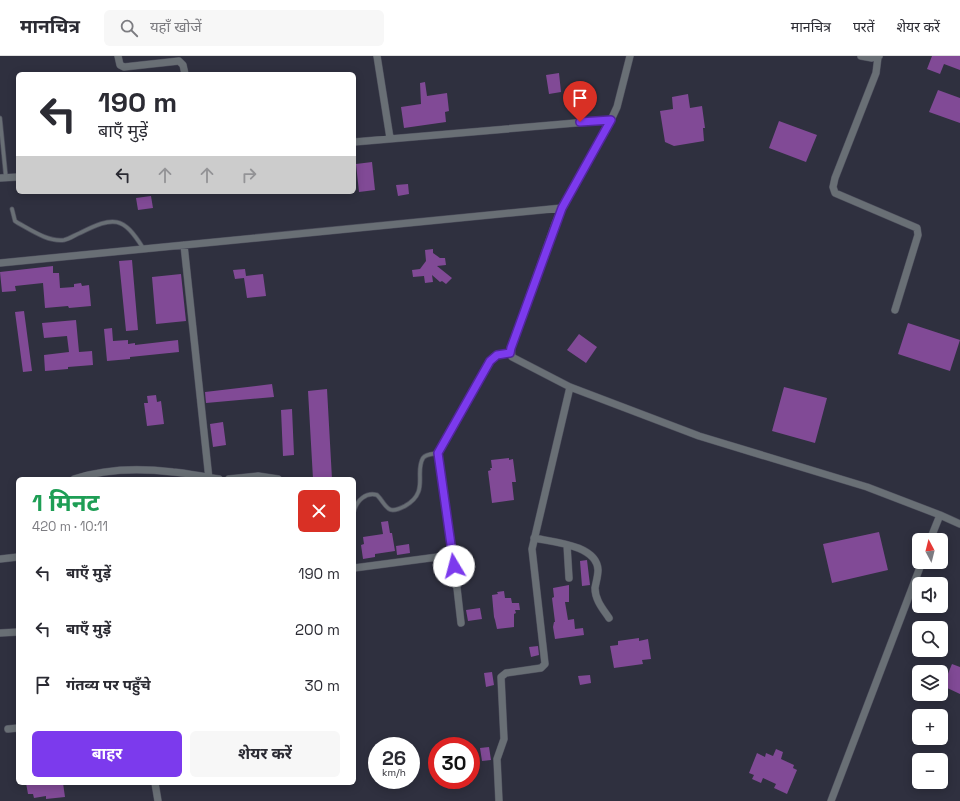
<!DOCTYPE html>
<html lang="hi">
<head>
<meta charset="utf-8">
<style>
	:root { --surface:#fff; --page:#f7f7f7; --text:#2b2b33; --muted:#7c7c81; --line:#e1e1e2; --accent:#7c3aed }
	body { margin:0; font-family:"Space Grotesk","Noto Sans Devanagari",sans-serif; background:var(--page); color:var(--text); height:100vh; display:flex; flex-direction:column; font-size:15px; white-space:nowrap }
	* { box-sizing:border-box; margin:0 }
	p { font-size:13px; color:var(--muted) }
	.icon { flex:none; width:22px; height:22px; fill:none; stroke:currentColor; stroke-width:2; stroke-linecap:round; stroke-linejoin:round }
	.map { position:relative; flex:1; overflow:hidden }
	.panel { position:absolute; left:16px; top:421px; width:340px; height:308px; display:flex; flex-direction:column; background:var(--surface); border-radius:6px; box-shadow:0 2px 10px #0003 }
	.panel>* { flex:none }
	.hud { position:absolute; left:16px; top:16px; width:340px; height:122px; border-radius:6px; box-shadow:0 2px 10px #0003; background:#fff; color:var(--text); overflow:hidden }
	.needle { width:26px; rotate:353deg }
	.fabs { position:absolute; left:912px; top:477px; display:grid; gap:8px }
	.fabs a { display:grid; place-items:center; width:36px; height:36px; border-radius:6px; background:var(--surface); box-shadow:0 2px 10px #0003; font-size:20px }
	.speed { position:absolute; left:368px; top:681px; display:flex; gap:8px; font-size:20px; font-weight:700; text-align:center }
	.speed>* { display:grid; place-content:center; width:52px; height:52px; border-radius:50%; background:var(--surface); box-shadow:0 2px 10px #0003; line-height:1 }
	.speed small { font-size:10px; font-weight:400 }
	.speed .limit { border:6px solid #d22; background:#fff; color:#111 }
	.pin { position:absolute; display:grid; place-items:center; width:34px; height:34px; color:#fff; margin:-41px -17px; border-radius:50% 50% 50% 0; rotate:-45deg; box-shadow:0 0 4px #0007 }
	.pin .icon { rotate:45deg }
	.me { position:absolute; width:44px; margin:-22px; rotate:352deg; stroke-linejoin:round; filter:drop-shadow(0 0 3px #0008) }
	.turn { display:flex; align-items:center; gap:14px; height:84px; padding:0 16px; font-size:18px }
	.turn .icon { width:52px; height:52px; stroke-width:2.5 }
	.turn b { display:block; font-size:28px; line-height:34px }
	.lanes { display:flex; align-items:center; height:38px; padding:0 16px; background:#0003; justify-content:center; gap:20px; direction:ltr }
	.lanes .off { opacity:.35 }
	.round { display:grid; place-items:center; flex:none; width:42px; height:42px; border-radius:6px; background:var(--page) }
	.head { display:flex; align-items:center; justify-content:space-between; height:68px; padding:0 16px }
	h1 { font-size:24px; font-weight:700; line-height:30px; color:#1e9e55 }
	.action { display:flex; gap:8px; margin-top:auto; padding:8px 16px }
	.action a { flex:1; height:46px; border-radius:6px; background:var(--accent); color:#fff; font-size:16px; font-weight:700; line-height:46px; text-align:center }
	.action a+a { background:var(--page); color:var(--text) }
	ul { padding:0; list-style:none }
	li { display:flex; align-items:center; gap:12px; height:56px; padding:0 16px }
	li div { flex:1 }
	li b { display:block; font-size:15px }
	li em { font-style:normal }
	header { display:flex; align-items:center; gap:24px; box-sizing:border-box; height:56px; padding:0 20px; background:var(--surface); border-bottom:1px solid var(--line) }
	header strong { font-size:19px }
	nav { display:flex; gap:22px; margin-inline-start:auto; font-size:14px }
	.search { width:280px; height:36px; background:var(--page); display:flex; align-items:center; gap:10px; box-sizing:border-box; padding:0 14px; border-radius:6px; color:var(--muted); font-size:15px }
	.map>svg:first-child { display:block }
</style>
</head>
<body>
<header>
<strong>मानचित्र</strong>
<div class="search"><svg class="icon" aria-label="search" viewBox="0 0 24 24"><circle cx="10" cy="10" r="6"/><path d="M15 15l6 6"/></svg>यहाँ खोजें</div>
<nav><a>मानचित्र</a><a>परतें</a><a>शेयर करें</a></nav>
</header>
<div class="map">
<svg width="960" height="745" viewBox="0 0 960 745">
	<rect width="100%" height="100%" fill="#2f303f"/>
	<!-- building -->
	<path fill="#814a96" d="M932,0H960V14L944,8L940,18L927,13Z
		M559,17L561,36L549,38L546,19Z
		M425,26L427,40L447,37L449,55L445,56L446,66L404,72L401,51L421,48L420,27Z
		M938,34L960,42V67L929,56Z
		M688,38L690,52L702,50L705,72H703L704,85L674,90L665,86L660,55L673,53L672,41Z
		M779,65L817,79L806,106L769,92Z
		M372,106L375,134L359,136L356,108Z
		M408,128L409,138L398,140L396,129Z
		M151,140L153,152L138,154L136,142Z
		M433,193V197L440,202H445L446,209L437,210L452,222L446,228L442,225L440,226L432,219L433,226L425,227L424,220L413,221L412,214L420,213L426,205L425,194Z
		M132,204L138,274L126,275L119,205Z
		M53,210V217H59L60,232L74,231V228L81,227L82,230L89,229L91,250L69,252L68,250L45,252L43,227L15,230L16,235L2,236L0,216Z
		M245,213L246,220L263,218L266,240L247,242L244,222L235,223L233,214Z
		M181,218L186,265L156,268L152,221Z
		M24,255L32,315L23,316L15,256Z
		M76,264L79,296L92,295L93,309L68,311V313L45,315L44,299L69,296L67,280L44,282L42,267Z
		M908,267L960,284L950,315L898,298Z
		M112,272L113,285L128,284V288L135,287V289L178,284L179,296L130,301V303L107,305L104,273Z
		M579,278L597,291L586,307L567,294Z
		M272,328L274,341L206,347L205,336Z
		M784,331L827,342L815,387L772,375Z
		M327,333L332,423H313L308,335Z
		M156,339L157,346L161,345L164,368L147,370L144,347H148L147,340Z
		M292,353L294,399L283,400L281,354Z
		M223,366L226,389L213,391L210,368Z
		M509,402V404L513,403L516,426H512L514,444L492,447L488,415L491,414L490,412H492L491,404Z
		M388,465L390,477H392L395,495L375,498V501L363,503L361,489L364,488L363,481L383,478L381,466Z
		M879,476L888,514L832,527L823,488Z
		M409,488L410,497L397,499L396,490Z
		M587,504L590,529L582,530L580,505Z
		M569,529V546H565L568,564L574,563L575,573L583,572L584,579L555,583L553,571L554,566H555L552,542L554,541L553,532Z
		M504,535L505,542H511L512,547H519L520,554H515L516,557L514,558V571L497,573L495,564L494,561L492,539L498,538L497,536Z
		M480,552L482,563L468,565L466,554Z
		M639,582V585L648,583L651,603L642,604L643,608L614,612L610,590L618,589V585Z
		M538,590L539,599L531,601L529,591Z
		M952,608L960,611V638L943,630Z
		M492,616L494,629L486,631L484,617Z
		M590,619L591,627L580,629L578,620Z
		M489,691L491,704L482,705L480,692Z
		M776,693L783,696L781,703L794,709L793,712L797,714L787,738L774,732L776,728L763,722L761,727L752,723L754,719L749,717L757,697L765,701L766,697L773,700Z
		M26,727H63L65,741L46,743V740L34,742L33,738H28Z"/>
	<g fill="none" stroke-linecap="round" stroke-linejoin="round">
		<defs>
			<path id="service" d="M0,62L6,122
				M12,153L15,165L18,167C31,174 48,186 64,184C69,183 75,179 80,177C114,160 123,160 143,192
				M354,455C357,444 366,436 377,439C387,449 386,460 405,450C430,436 414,417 423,402C426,398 433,398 438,397"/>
			<path id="minor" d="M118,0L120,9L124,11L179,5L183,9L185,18
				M377,0L390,82
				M630,0L617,51L611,64L562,152L555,168L511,292L512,301L570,331L699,380L867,431L940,459L960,468
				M861,0L872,2L879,0
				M878,1L876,17L835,122L833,131L835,137L917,172L918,179L895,254
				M354,86L611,64
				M0,122L18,121
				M184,189L209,423
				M0,207L562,152
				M74,423C104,413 141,412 173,416C188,417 203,421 219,423
				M229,423L258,420L278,423
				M534,482C553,486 597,489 598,514C598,520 596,526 595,532C595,544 603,553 609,562
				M930,484L940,459
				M567,489L569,522
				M0,503L18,501
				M354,512L453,499
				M461,567L457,532L438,397L490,305L497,299L510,297
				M0,577L18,576
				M8,673L18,672
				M155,727L158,745
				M499,745L497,703L504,683L501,621L506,617L541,612L545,608L532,493L570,331
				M831,745L922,506"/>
		</defs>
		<!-- service casing -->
		<use href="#service" stroke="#4d4e5c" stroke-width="5"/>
		<!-- minor casing -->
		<use href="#minor" stroke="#4d4e5c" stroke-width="8"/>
		<!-- service -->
		<use href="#service" stroke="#696f75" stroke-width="3.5"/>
		<!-- minor -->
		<use href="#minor" stroke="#696f75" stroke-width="7"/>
	</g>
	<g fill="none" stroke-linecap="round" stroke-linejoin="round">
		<defs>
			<path id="route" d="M454,510L438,397L490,305L497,299L510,297L511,292L562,152L611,64L580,66"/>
		</defs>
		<!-- route casing -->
		<use href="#route" stroke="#51269a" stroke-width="10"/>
		<!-- route -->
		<use href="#route" stroke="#7c3aed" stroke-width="7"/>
	</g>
</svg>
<div class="fabs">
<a><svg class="needle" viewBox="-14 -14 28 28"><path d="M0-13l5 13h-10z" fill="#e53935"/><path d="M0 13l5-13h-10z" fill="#7c7c81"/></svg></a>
<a><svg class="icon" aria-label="sound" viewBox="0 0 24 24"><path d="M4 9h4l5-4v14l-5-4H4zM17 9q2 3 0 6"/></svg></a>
<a><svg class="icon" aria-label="search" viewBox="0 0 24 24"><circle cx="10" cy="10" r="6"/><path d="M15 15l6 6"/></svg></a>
<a><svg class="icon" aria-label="layers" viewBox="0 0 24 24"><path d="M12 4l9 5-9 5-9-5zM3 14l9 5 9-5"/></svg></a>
<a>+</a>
<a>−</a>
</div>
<div class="speed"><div>26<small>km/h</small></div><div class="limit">30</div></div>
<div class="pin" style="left:580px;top:66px;background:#d93025"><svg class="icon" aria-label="arrive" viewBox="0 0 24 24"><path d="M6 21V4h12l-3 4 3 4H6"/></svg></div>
<svg class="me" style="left:454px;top:510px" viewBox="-20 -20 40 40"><circle r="19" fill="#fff"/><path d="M0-13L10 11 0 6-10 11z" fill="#7c3aed"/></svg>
<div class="hud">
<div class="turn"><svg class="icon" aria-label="left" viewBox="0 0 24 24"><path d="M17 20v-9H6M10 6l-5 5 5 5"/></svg><div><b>190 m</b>बाएँ मुड़ें</div></div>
<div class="lanes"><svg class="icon" aria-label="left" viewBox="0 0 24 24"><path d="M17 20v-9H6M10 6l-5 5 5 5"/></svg><svg class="icon off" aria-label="ahead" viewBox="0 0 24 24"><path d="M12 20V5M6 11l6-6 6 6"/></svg><svg class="icon off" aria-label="ahead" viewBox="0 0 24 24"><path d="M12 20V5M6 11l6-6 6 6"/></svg><svg class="icon off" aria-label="right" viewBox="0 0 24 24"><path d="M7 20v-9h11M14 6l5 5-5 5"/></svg></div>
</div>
<section class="panel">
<div class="head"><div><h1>1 मिनट</h1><p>420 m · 10:11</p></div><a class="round" style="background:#d93025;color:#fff"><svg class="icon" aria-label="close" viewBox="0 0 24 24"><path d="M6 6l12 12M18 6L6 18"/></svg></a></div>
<ul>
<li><svg class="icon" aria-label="left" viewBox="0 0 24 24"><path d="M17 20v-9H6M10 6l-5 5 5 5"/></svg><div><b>बाएँ मुड़ें</b></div><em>190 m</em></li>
<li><svg class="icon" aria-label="left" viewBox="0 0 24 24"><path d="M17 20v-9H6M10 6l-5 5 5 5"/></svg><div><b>बाएँ मुड़ें</b></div><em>200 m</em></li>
<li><svg class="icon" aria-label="arrive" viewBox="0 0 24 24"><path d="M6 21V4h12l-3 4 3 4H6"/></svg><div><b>गंतव्य पर पहुँचे</b></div><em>30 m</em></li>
</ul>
<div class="action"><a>बाहर</a><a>शेयर करें</a></div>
</section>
</div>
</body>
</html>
